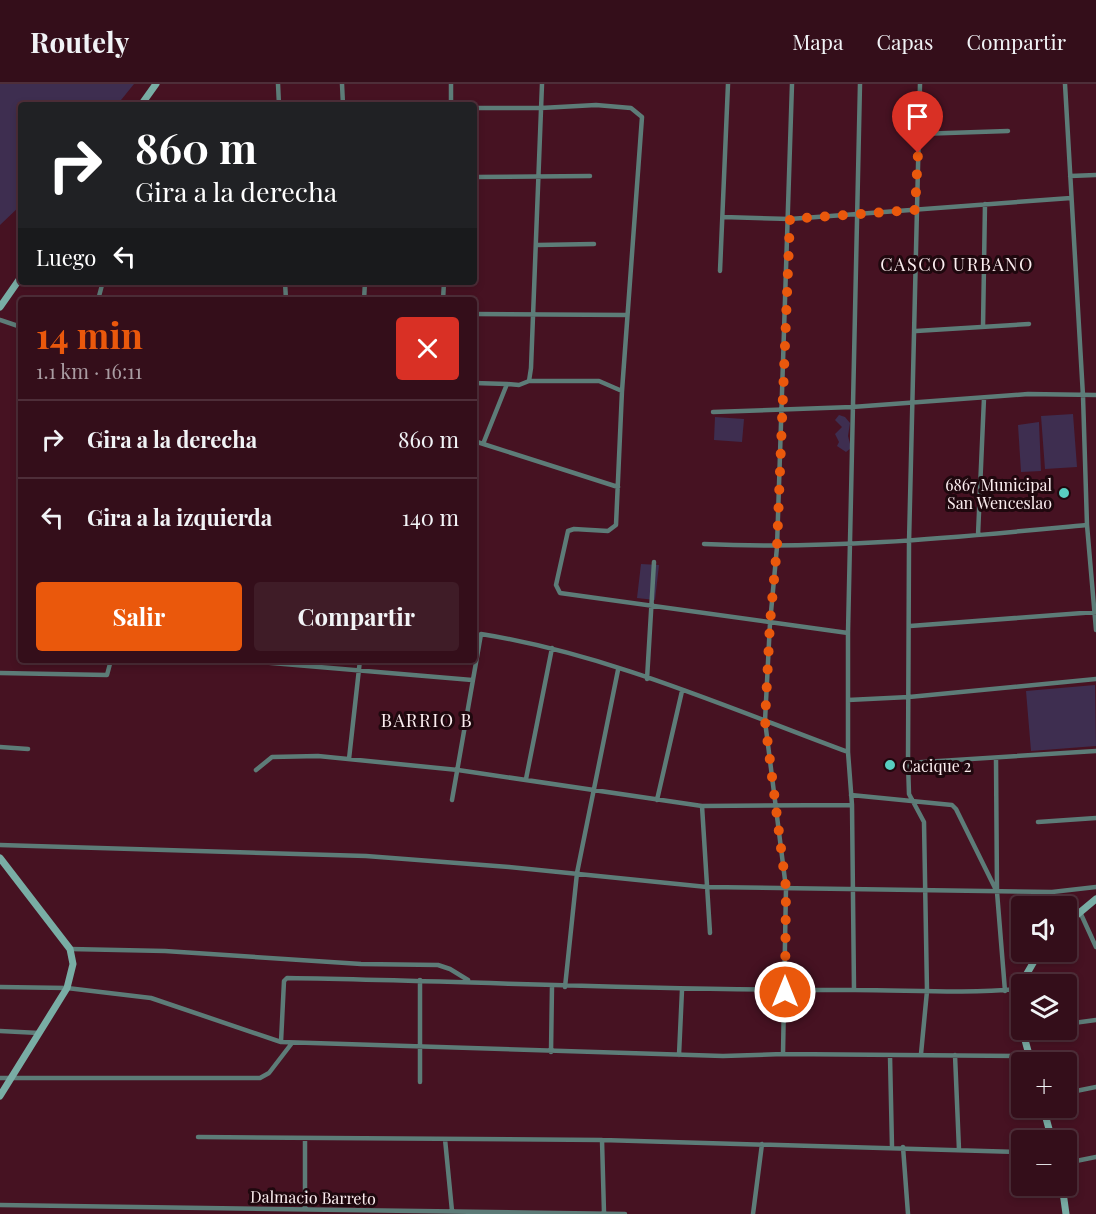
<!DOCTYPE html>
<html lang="es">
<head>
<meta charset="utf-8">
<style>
	:root { --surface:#340e1a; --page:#3f1c27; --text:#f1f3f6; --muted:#a99ca2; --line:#4e2e39; --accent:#ea580c }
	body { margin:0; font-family:"Playfair Display",serif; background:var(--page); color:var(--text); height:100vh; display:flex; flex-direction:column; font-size:22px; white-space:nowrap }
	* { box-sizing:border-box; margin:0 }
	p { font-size:20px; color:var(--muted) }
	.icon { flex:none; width:33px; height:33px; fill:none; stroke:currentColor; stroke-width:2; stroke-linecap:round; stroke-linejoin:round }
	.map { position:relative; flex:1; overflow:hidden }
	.side { position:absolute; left:18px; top:213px; width:459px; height:366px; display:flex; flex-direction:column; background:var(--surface); border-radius:6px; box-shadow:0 3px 9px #0003,0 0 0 2px var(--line) }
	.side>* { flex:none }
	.hud { position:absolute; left:18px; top:18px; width:459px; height:183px; border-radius:6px; box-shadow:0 3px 9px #0003,0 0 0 2px var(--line); background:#202124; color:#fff; overflow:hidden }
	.fabs { position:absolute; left:1011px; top:812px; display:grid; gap:12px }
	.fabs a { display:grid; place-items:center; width:66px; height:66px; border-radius:6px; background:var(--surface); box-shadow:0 3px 9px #0003,0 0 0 2px var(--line); font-size:30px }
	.pin { position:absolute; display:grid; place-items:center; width:51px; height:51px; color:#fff; margin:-62px -26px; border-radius:50% 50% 50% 0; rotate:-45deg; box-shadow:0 0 6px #0007 }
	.pin .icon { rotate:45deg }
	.me { position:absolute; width:66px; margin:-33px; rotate:0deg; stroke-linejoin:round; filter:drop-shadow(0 0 4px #0008) }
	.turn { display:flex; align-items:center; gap:21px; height:126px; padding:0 18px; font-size:27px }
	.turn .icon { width:78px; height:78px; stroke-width:2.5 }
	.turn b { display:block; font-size:42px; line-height:51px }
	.then { display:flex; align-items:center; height:57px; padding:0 18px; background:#0003; gap:12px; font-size:22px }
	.round { display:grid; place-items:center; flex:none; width:63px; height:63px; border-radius:6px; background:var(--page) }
	.head { display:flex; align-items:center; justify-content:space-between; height:102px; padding:0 18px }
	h1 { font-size:36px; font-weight:700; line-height:45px; color:var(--accent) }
	.cta { display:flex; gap:12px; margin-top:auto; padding:12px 18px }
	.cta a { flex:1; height:69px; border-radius:6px; background:var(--accent); color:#fff; font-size:24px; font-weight:700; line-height:69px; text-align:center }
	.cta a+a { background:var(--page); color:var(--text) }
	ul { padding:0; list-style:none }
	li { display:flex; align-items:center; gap:18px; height:78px; padding:0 18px; border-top:2px solid var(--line) }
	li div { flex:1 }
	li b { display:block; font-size:22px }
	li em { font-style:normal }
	header { display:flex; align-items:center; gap:36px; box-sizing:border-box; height:84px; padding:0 30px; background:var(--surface); border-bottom:2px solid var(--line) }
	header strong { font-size:28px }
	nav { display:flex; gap:33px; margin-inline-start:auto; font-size:21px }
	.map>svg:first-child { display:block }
</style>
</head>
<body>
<header>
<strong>Routely</strong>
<nav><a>Mapa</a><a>Capas</a><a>Compartir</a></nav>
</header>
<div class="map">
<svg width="1096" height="1130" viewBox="0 0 1096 1130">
	<rect width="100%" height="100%" fill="#461222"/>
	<!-- green -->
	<path fill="#3e2e50" d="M0,0H134L117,21H21V121L0,141Z
		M1073,330L1077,383L1045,385L1041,332Z
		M839,331L845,333L850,339L848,352L851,364L846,368L837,362L839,358L835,350L842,343L835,336Z
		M715,333L744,335L742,358L714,356Z
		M1039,338L1041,387L1021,388L1018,341Z
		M641,480L659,481L655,516L637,514Z
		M1095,601L1096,662L1031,667L1026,607Z"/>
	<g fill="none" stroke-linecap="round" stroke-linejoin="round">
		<!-- minor -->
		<path stroke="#5d7c78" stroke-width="4.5" d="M278,0L279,21
			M342,0L343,21
			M920,0L909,459L908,679L909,710L924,738L927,907L921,970
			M1065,0L1083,312L1087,441L1096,546
			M451,21V0
			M474,24H541L596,21L631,24L642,33L622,307
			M918,50L1008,47
			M1070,92L1096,91
			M474,93L590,92
			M723,133L790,135L1071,114
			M537,161L594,160
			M720,187L728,0
			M285,198L286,216
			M98,216L102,201
			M364,216L365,198
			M443,216L444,198
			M474,230L627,231
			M0,236L21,243
			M983,243L985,120
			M916,247L1029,240
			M529,297H599L622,307L616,441L608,447L574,445L568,447L556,501L560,509L848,549
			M474,299L507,300
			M713,328L852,323L1028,310L1096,311
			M474,357L618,403
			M483,360L507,300L519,301L529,297L531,284L542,0
			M978,451L984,314
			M704,460C834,466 958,453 1087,441
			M910,542L1096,528
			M235,576L472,596
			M0,589L107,591L111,576
			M647,595L654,478
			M848,616L909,613L1096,595
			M0,663L28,665
			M996,674L997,808L1005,907
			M349,675L360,576
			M908,679L1096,667
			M256,686L272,673L318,672L458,686L702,722L852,721L848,668V549L860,0
			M526,695L552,564
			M851,711L952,721L956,725L996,806
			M452,716L481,550C607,570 729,624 848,668
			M657,716L682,607
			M852,721L854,906
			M702,722L710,849
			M1038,738L1096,734
			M0,761L366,772L509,783L707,803L1052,808L1096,803
			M1080,828L1096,863
			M70,865L165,867L361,880L438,881L450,885L468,896
			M0,903L67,904L151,914L281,958L284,897L287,894C477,897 665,907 855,906C909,906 964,910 1018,905
			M565,903L577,789L618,586
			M1066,940L1096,936
			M0,947L39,949
			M1023,947L1034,945
			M281,958L723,972L783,970L1029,972
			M551,968L552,902
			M783,970L786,804L765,637L770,539L777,463L792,0
			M679,971L682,906
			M955,971L959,1066
			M890,972L892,1063
			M0,994H260L269,989L292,959
			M420,998V896
			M1066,1009L1096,1003
			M198,1053L602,1056L1022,1068
			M445,1055L452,1127
			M602,1056L604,1129
			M903,1063L908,1130
			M1066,1079L1096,1073
			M0,1121L625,1130
			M305,1125V1054
			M753,1130L762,1060"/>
		<!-- secondary -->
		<path stroke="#79ada5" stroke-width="7" d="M141,21L156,0
			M0,223L21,193
			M0,774L70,865L73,880L67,904L0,1012
			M1066,840L1096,815
			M1022,939L1018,905L1040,867
			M1022,945L1031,978
			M1043,1023L1052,1056
			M1062,1101L1066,1130"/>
	</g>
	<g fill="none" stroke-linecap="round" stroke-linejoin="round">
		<!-- route -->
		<path stroke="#ea580c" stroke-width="10" stroke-dasharray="0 18" d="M785,908L786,804L765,637L770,539L777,463L790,135L915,126L918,69"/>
	</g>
	<!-- markers -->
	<g fill="#58cec1" stroke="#1f080e" stroke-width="2">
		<circle cx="1064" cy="409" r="6"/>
		<circle cx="890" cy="681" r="6"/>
	</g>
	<g text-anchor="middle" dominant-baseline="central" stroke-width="6" stroke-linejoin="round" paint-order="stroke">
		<!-- poi labels -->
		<g font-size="16" fill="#fceef0" stroke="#1f080e" text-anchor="end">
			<text x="1052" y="400">6867 Municipal<tspan x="1052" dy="18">San Wenceslao</tspan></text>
			<text x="902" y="681" text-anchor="start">Cacique 2</text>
		</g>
		<!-- street labels -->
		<g font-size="16" fill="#fceef0" stroke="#1f080e">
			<text transform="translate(313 1113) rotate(1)">Dalmacio Barreto</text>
		</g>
		<!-- neighbourhood labels -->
		<g font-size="18" letter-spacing="1.5" fill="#fceef0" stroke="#1f080e">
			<text x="957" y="180">CASCO URBANO</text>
			<text x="427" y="636">BARRIO B</text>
		</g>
	</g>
</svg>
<div class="fabs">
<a><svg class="icon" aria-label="sound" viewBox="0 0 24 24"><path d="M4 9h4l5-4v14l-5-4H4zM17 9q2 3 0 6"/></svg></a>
<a><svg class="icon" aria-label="layers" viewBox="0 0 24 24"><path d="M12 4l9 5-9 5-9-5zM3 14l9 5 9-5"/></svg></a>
<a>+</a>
<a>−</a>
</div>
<div class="pin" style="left:918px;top:69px;background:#d93025"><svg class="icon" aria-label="arrive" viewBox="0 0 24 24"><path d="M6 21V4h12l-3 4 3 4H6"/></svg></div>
<svg class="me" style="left:785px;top:908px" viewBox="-20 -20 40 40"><circle r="17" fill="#ea580c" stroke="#fff" stroke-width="3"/><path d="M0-11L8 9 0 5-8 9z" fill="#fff"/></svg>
<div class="hud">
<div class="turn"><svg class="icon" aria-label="right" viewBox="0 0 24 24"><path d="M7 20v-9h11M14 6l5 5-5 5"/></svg><div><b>860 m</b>Gira a la derecha</div></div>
<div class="then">Luego<svg class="icon" aria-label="left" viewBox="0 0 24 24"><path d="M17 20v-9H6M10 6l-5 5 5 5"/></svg></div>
</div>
<section class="side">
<div class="head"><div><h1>14 min</h1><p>1.1 km · 16:11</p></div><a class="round" style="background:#d93025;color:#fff"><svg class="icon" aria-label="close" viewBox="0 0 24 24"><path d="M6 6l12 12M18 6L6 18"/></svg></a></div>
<ul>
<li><svg class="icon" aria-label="right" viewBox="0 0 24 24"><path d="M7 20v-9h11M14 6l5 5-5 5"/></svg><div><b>Gira a la derecha</b></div><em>860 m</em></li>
<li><svg class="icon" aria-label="left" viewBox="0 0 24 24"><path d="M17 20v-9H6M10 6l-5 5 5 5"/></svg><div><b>Gira a la izquierda</b></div><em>140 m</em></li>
</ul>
<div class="cta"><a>Salir</a><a>Compartir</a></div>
</section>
</div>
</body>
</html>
